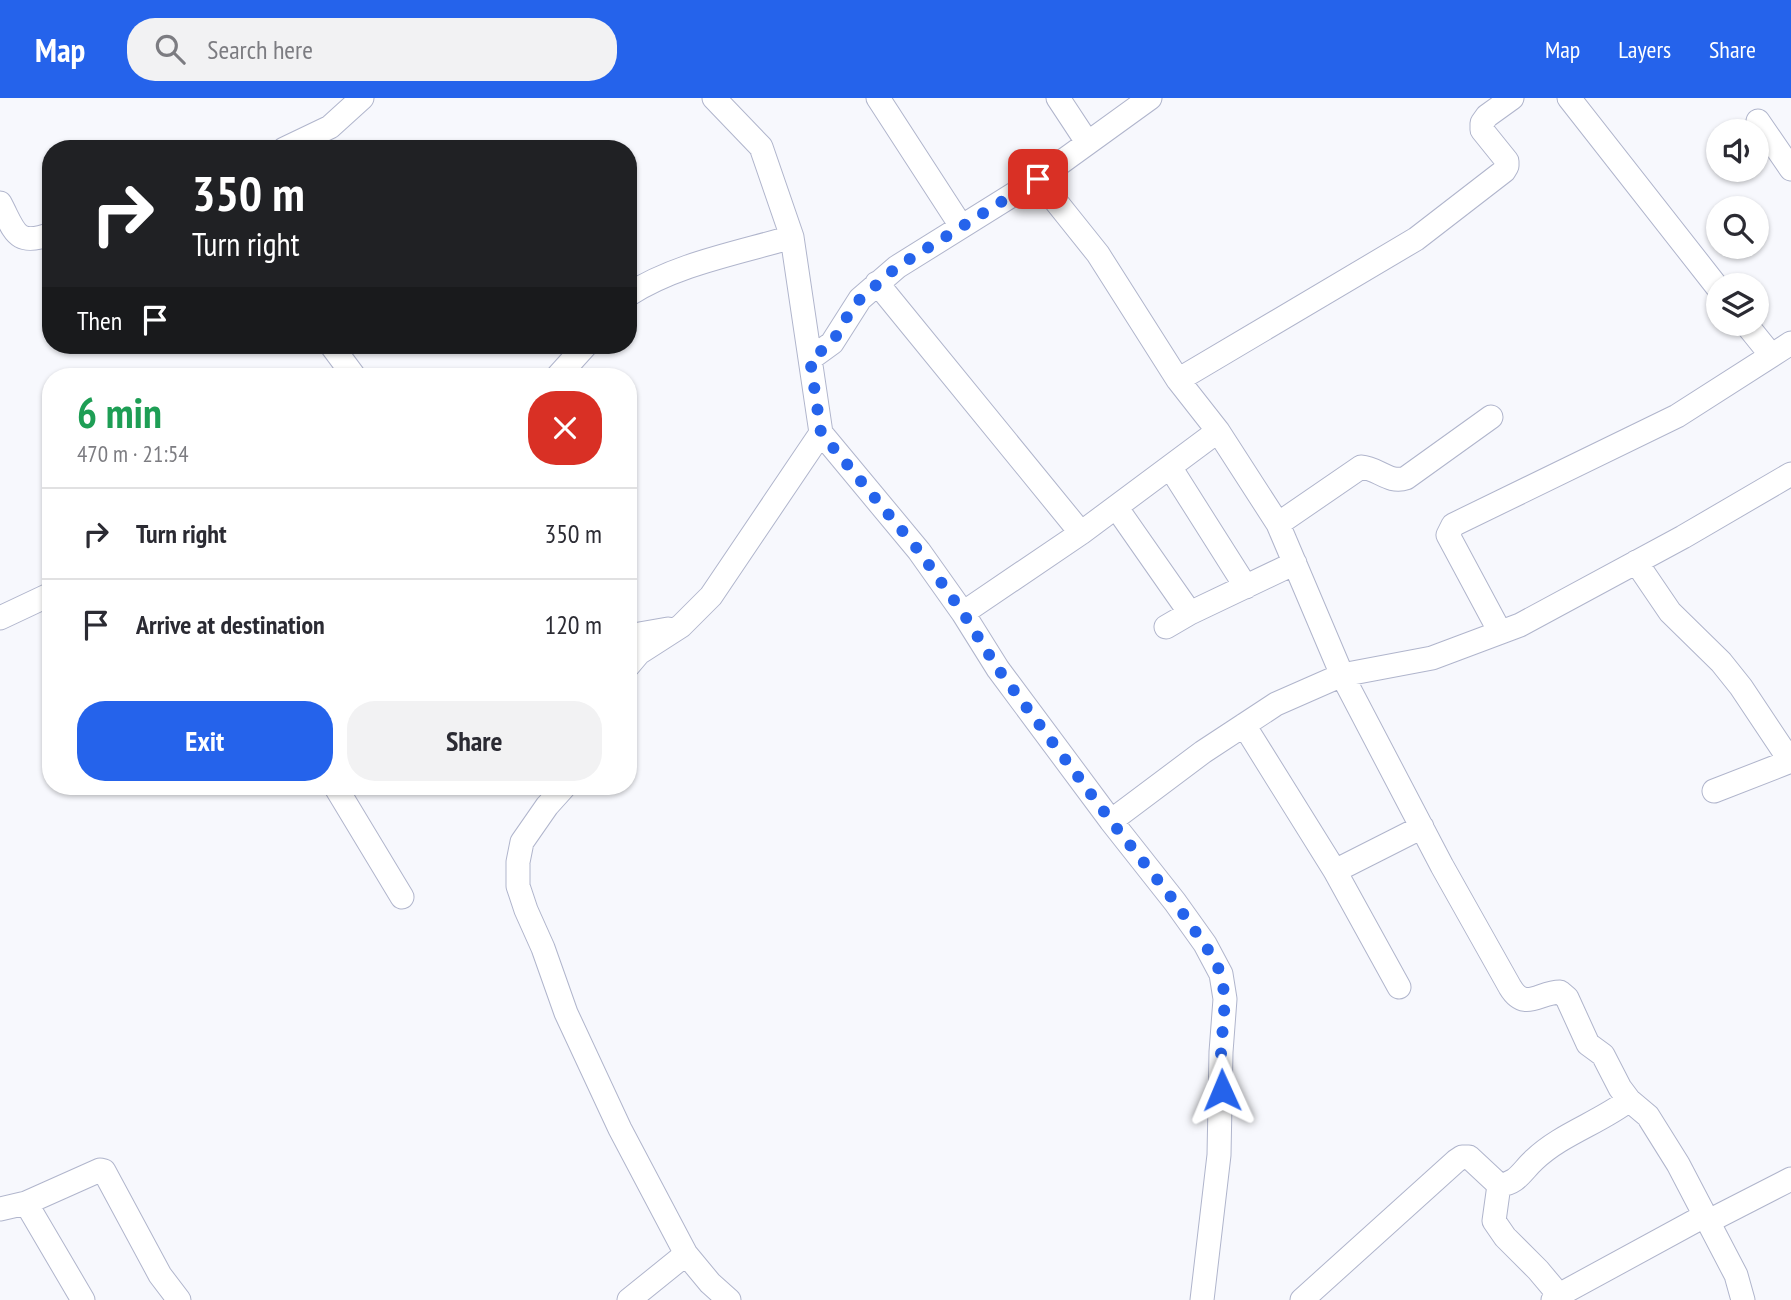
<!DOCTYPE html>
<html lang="en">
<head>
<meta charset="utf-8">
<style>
	:root { --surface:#fff; --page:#f2f2f3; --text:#2b2b33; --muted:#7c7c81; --line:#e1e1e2; --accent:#2563eb }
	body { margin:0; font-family:"PT Sans Narrow",sans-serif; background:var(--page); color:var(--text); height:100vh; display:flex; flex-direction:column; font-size:26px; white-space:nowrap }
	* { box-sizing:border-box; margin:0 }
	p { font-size:23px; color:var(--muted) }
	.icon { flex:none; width:38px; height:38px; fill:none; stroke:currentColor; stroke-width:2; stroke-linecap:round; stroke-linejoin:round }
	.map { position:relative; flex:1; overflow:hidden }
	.side { position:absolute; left:42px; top:270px; width:595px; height:427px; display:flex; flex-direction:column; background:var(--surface); border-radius:28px; box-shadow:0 2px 5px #0004 }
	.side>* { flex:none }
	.hud { position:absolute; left:42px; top:42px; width:595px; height:214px; border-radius:28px; box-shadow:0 2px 5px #0004; background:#202124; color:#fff; overflow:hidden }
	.fabs { position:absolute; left:1706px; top:21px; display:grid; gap:14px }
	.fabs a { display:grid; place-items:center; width:63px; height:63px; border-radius:50%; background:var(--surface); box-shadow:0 2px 5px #0004; font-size:35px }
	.pin { position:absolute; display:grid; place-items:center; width:60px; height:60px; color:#fff; margin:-30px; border-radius:14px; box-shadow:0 4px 10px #0006 }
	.me { position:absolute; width:77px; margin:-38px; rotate:359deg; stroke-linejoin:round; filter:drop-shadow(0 0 5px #0008) }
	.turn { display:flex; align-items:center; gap:24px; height:147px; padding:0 35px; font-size:32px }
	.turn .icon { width:91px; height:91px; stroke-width:2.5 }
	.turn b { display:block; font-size:49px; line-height:60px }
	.then { display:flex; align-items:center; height:66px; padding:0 35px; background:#0003; gap:14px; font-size:26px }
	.round { display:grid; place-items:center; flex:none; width:74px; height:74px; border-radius:28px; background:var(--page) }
	.headline { display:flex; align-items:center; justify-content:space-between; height:119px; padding:0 35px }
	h1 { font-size:42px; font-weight:800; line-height:52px; color:#1e9e55 }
	.action { display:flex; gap:14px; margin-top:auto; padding:14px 35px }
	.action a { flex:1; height:80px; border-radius:28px; background:var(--accent); color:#fff; font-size:28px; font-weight:800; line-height:80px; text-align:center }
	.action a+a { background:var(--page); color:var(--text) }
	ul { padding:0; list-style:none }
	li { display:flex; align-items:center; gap:21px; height:91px; padding:0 35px; border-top:2px solid var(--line) }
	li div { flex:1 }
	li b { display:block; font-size:26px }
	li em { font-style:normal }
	header { display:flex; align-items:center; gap:42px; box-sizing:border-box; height:98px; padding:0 35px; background:var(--accent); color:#fff }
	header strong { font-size:33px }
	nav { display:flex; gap:38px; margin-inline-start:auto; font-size:24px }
	.search { width:490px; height:63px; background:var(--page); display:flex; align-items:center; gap:18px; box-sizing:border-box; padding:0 24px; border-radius:28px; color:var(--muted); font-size:26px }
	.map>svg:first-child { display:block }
</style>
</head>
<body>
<header>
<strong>Map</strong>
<div class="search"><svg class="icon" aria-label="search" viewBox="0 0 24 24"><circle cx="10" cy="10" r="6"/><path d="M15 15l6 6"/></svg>Search here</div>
<nav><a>Map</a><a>Layers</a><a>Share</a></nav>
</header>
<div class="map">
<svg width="1791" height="1202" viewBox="0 0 1791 1202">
	<rect width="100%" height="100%" fill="#f7f8fd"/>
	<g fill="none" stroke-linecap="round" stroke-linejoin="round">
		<defs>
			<path id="minor" d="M714,0L761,49L792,139L821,335L919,453L963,515L998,571L1111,723L1175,804L1205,846L1221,876L1225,901L1221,954L1219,1057L1202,1202
				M878,0L961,128
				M1058,0L1087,44
				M1569,0L1718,190
				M1758,23L1791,71
				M284,51L330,29L362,0
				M1038,81L1098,156L1178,282L1218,333
				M0,105C15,133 15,149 51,136
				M877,185L1081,435
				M628,197C676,166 738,155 792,139
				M1746,226L1771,257
				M331,247L354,278
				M810,261L832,245L860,201L897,169L1038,81L1150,0
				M558,278L586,247
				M1178,282L1416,141L1504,73L1507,68V63L1482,32V25L1487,18L1512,0
				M1170,369L1246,489
				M1116,409L1190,515
				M1278,426L1361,369C1378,370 1389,386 1406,380L1491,319
				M1636,464L1670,514L1721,564L1741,589L1791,664
				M963,515L1081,435L1218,333L1278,426L1342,577L1442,768L1510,889C1525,914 1539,894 1560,894L1567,900L1588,946L1603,957L1620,990L1629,1002L1648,1018L1678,1066L1736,1177L1743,1202
				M0,520L51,496
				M1166,529L1190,515L1295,465
				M1500,534L1448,437L1453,427L1677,318L1791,245
				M628,538L668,531
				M628,568L639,555L681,528L711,498L821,335
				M1244,627L1335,773L1399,889
				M335,688L402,799
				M565,688L547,708L522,744L518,764V788L526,812L543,850L566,915L620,1031L686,1156L710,1185L729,1202
				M1714,693L1791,663
				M1111,723L1203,654L1276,606L1342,577L1432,560L1520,527L1683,439L1791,376
				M1335,773L1422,729
				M1499,1087L1494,1123L1505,1139L1538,1172L1559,1197L1553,1202
				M26,1105L100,1072L104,1073L160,1177L179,1202
				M0,1111L26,1105L83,1202
				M1709,1123L1791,1081
				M629,1202L686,1156
				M1302,1202L1456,1063L1462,1059H1469L1499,1087C1517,1086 1522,1073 1534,1062C1561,1036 1599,1025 1629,1002
				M1562,1202L1559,1197L1706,1117"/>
		</defs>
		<!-- minor casing -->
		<use href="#minor" stroke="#b0b5cc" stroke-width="25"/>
		<!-- minor -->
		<use href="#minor" stroke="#fff" stroke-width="23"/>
	</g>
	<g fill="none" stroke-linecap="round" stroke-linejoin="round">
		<!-- route -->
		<path stroke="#2563eb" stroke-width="12" stroke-dasharray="0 21.6" d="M1038,81L897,169L860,201L848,217L832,245L810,261L821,335L919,453L963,515L998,571L1111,723L1175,804L1213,859L1221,876L1225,901L1221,954L1222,992"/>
	</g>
</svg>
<div class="fabs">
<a><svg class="icon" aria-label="sound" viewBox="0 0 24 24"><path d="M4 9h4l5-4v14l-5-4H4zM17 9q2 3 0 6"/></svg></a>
<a><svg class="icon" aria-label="search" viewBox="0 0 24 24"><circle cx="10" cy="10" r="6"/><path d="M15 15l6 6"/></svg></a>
<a><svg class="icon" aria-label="layers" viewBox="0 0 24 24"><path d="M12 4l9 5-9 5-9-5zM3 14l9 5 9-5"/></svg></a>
</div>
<div class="pin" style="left:1038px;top:81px;background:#d93025"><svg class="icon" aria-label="arrive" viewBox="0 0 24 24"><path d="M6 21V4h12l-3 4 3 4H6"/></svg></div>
<svg class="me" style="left:1222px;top:992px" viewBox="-20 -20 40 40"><path d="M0-17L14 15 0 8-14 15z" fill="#2563eb" stroke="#fff" stroke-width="4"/></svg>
<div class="hud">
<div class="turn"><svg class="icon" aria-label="right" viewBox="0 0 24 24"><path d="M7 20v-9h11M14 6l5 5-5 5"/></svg><div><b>350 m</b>Turn right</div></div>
<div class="then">Then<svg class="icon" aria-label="arrive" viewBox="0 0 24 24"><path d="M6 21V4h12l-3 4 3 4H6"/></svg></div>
</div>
<section class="side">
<div class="headline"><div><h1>6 min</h1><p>470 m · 21:54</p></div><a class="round" style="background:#d93025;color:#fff"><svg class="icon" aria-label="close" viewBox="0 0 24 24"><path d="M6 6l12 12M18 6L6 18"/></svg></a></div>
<ul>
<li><svg class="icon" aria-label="right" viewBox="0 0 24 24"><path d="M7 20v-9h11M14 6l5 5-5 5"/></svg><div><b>Turn right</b></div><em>350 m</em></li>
<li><svg class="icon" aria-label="arrive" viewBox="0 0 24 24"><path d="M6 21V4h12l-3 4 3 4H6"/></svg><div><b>Arrive at destination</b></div><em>120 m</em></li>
</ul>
<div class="action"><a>Exit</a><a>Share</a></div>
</section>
</div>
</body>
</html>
